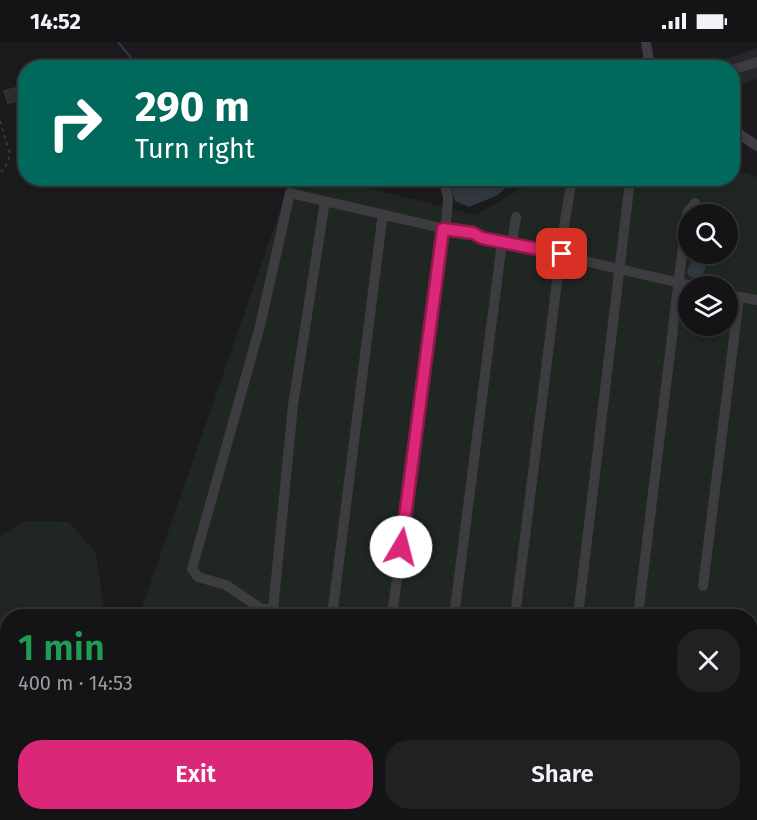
<!DOCTYPE html>
<html lang="en">
<head>
<meta charset="utf-8">
<style>
	:root { --surface:#141416; --page:#212123; --text:#f1f3f6; --muted:#9d9ea1; --line:#333335; --accent:#db2777 }
	body { margin:0; font-family:"Fira Sans",sans-serif; background:var(--page); color:var(--text); height:100vh; display:flex; flex-direction:column; font-size:22px; white-space:nowrap }
	* { box-sizing:border-box; margin:0 }
	p { font-size:20px; color:var(--muted) }
	.icon { flex:none; width:33px; height:33px; fill:none; stroke:currentColor; stroke-width:2; stroke-linecap:round; stroke-linejoin:round }
	.map { position:relative; flex:1; overflow:hidden }
	.sheet { position:absolute; left:0px; top:567px; width:758px; height:212px; display:flex; flex-direction:column; background:var(--surface); border-radius:24px 24px 0 0; box-shadow:0 3px 9px #0003,0 0 0 2px var(--line) }
	.sheet>* { flex:none }
	.guide { position:absolute; left:18px; top:18px; width:722px; height:126px; border-radius:24px; box-shadow:0 3px 9px #0003,0 0 0 2px var(--line); background:#00695c; color:#fff; overflow:hidden }
	.fabs { position:absolute; left:678px; top:162px; display:grid; gap:12px }
	.fabs a { display:grid; place-items:center; width:60px; height:60px; border-radius:50%; background:var(--surface); box-shadow:0 3px 9px #0003,0 0 0 2px var(--line); font-size:30px }
	.pin { position:absolute; display:grid; place-items:center; width:51px; height:51px; color:#fff; margin:-26px; border-radius:12px; box-shadow:0 3px 9px #0006 }
	.me { position:absolute; width:66px; margin:-33px; rotate:8deg; stroke-linejoin:round; filter:drop-shadow(0 0 4px #0008) }
	.turn { display:flex; align-items:center; gap:21px; height:126px; padding:0 18px; font-size:27px }
	.turn .icon { width:78px; height:78px; stroke-width:2.5 }
	.turn b { display:block; font-size:42px; line-height:51px }
	.round { display:grid; place-items:center; flex:none; width:63px; height:63px; border-radius:24px; background:var(--page) }
	.summary { display:flex; align-items:center; justify-content:space-between; height:102px; padding:0 18px }
	h1 { font-size:36px; font-weight:600; line-height:45px; color:#1e9e55 }
	.button { display:flex; gap:12px; margin-top:auto; padding:12px 18px }
	.button a { flex:1; height:69px; border-radius:24px; background:var(--accent); color:#fff; font-size:24px; font-weight:600; line-height:69px; text-align:center }
	.button a+a { background:var(--page); color:var(--text) }
	.status { display:flex; justify-content:space-between; align-items:center; height:42px; padding:0 30px; background:var(--surface); direction:ltr }
	.status svg { height:16px; fill:currentColor }
	.map>svg:first-child { display:block }
</style>
</head>
<body>
<div class="status"><b>14:52</b><svg viewBox="0 0 49 12"><path d="M0 12V9h3v3zM5 12V6h3v6zM10 12V3h3v9zM15 12V0h3v12zM26 1h20v11H26zM47 4h2v5h-2z"/></svg></div>
<div class="map">
<svg width="757" height="778" viewBox="0 0 757 778">
	<rect width="100%" height="100%" fill="#1b1a1d"/>
	<!-- built -->
	<path fill="#272629" d="M757,6V37L732,46V26H698Z
		M757,677V778H480L476,771H750V681Z"/>
	<!-- green -->
	<path fill="#202722" fill-rule="evenodd" d="M732,126L757,135V583L750,601V574H139L291,137H333L476,173L537,137L732,136ZM688,172H728V212H688ZM688,244H728V284H688Z
		M25,479L69,480L96,511L105,574H8V771H244L249,778H0V494Z
		M300,771H476L480,778H304Z"/>
	<!-- water -->
	<path fill="#313840" d="M455,137H517L496,154L469,165L455,159L449,140Z
		M695,212L716,217L717,223L714,224L708,218L702,235H689L687,229Z
		M750,744L757,751V778H716L711,771H750Z"/>
	<g fill="none" stroke-linecap="round" stroke-linejoin="round">
		<!-- stream -->
		<path stroke="#313840" stroke-width="2" d="M118,0L132,17L133,26"/>
	</g>
	<!-- building -->
	<path fill="#2e2d30" stroke="#353538" stroke-width="1.5" d="M15,46L18,59L8,61L4,49Z"/>
	<g fill="none" stroke-linecap="round" stroke-linejoin="round">
		<!-- path -->
		<path stroke="#424348" stroke-width="1.5" stroke-dasharray="3 4.5" stroke-linecap="butt" d="M0,79L10,112L5,127L0,130
			M750,619L757,600"/>
		<!-- minor -->
		<path stroke="#3c3c41" stroke-width="10" d="M646,0L649,19L653,26
			M732,28L757,20
			M732,87L757,104
			M512,202L516,175
			M728,253L757,258
			M703,544L739,256
			M273,568L260,566L226,543L198,535L192,527L260,284L290,151L693,244
			M392,573L447,172L448,155L444,141
			M282,574L273,568L293,363L325,159
			M332,574L382,178L386,174
			M454,574L502,200
			M515,574L563,191L572,136
			M578,574L630,139
			M638,574L687,171L695,161"/>
	</g>
	<g fill="none" stroke-linecap="round" stroke-linejoin="round">
		<defs>
			<path id="route" d="M401,505L443,187L473,191L482,196L562,212"/>
		</defs>
		<!-- route casing -->
		<use href="#route" stroke="#8e194d" stroke-width="15"/>
		<!-- route -->
		<use href="#route" stroke="#db2777" stroke-width="10"/>
	</g>
</svg>
<div class="fabs">
<a><svg class="icon" aria-label="search" viewBox="0 0 24 24"><circle cx="10" cy="10" r="6"/><path d="M15 15l6 6"/></svg></a>
<a><svg class="icon" aria-label="layers" viewBox="0 0 24 24"><path d="M12 4l9 5-9 5-9-5zM3 14l9 5 9-5"/></svg></a>
</div>
<div class="pin" style="left:562px;top:212px;background:#d93025"><svg class="icon" aria-label="arrive" viewBox="0 0 24 24"><path d="M6 21V4h12l-3 4 3 4H6"/></svg></div>
<svg class="me" style="left:401px;top:505px" viewBox="-20 -20 40 40"><circle r="19" fill="#fff"/><path d="M0-13L10 11 0 6-10 11z" fill="#db2777"/></svg>
<div class="guide">
<div class="turn"><svg class="icon" aria-label="right" viewBox="0 0 24 24"><path d="M7 20v-9h11M14 6l5 5-5 5"/></svg><div><b>290 m</b>Turn right</div></div>
</div>
<section class="sheet">
<div class="summary"><div><h1>1 min</h1><p>400 m · 14:53</p></div><a class="round"><svg class="icon" aria-label="close" viewBox="0 0 24 24"><path d="M6 6l12 12M18 6L6 18"/></svg></a></div>
<div class="button"><a>Exit</a><a>Share</a></div>
</section>
</div>
</body>
</html>
